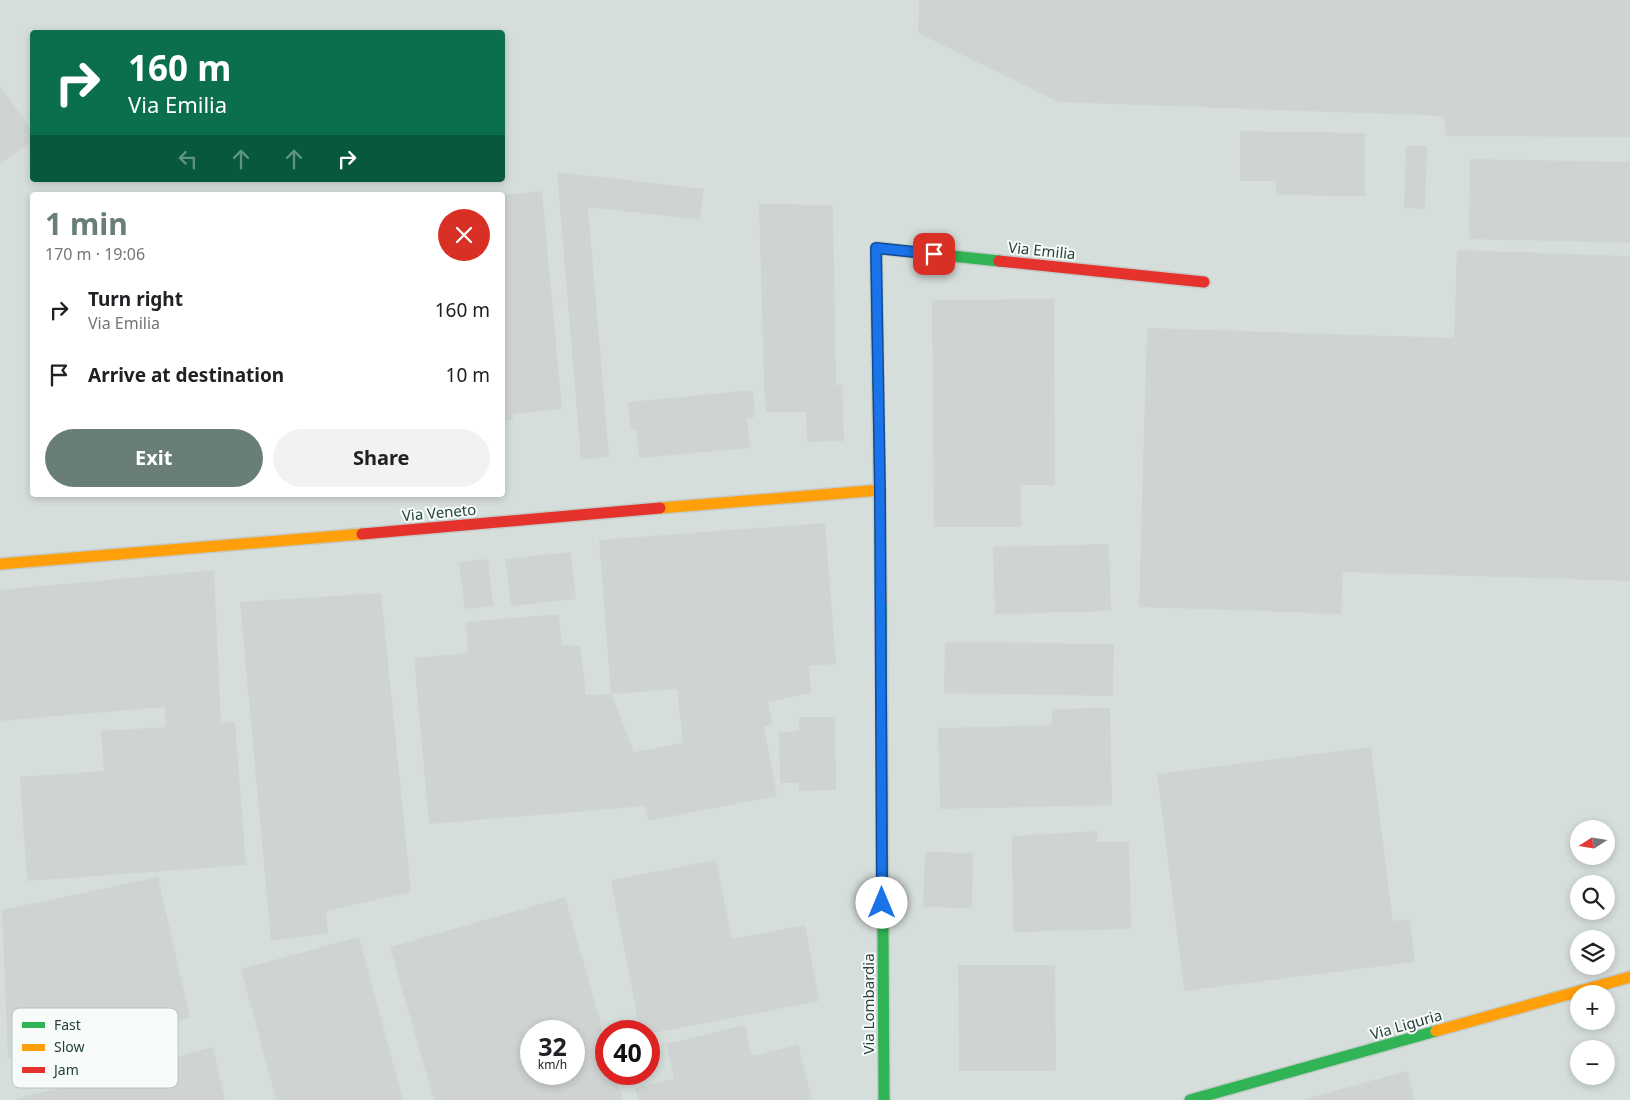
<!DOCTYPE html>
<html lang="en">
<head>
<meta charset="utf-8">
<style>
	:root { --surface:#fff; --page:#f2f2f2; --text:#202124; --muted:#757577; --accent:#697e78 }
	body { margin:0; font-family:"Noto Sans",sans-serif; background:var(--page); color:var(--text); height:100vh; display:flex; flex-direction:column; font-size:19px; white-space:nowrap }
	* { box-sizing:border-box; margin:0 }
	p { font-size:16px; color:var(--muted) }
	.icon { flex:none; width:28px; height:28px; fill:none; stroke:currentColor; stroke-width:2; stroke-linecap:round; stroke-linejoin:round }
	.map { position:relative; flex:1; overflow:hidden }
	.side { position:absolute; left:30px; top:192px; width:475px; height:305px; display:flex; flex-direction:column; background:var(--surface); border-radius:5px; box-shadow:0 2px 8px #0003 }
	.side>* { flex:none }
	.guide { position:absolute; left:30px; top:30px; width:475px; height:152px; border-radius:5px; box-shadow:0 2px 8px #0003; background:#0b6e4f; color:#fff; overflow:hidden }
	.needle { width:32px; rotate:258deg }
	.fabs { position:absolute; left:1570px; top:820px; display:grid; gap:10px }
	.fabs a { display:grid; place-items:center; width:45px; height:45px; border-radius:50%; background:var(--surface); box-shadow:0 2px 8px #0003; font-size:25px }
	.speed { position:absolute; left:520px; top:1020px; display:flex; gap:10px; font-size:25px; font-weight:700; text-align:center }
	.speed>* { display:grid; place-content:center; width:65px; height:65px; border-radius:50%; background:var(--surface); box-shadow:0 2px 8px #0003; line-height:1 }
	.speed small { font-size:12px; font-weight:400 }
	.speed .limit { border:8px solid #d22; background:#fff; color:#111 }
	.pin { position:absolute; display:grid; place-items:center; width:42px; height:42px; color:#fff; margin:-21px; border-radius:10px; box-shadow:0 2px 8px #0006 }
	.me { position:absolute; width:55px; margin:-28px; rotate:0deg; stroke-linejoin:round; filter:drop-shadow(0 0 4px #0008) }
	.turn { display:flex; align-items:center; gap:18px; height:105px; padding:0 15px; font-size:22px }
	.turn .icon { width:65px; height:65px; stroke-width:2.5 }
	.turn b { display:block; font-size:35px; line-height:42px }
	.lanes { display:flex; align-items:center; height:48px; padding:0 15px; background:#0003; justify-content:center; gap:25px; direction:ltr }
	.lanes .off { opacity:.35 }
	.round { display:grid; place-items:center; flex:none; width:52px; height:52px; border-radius:26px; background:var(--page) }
	.summary { display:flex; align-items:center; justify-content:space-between; height:85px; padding:0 15px }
	h1 { font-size:30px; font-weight:700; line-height:38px; color:var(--accent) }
	.primary-button { display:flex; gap:10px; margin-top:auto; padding:10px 15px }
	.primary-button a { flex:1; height:58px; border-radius:30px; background:var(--accent); color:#fff; font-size:20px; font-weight:700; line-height:58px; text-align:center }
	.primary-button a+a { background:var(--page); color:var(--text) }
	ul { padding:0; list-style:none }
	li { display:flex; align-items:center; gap:15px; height:65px; padding:0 15px }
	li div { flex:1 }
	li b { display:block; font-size:19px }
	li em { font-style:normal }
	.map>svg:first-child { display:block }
</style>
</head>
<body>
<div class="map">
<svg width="1630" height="1100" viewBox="0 0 1630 1100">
	<rect width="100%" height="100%" fill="#e8edeb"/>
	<!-- built -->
	<path fill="#d6dedb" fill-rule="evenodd" d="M0,0H1630V1100H0ZM32,32H502V180H32ZM32,195H502V495H32ZM1579,829H1606V856H1579ZM1579,884H1606V911H1579ZM1579,939H1606V966H1579ZM1579,994H1606V1021H1579ZM531,1031H574V1074H531ZM606,1031H649V1074H606ZM1579,1049H1606V1076H1579Z"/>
	<!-- building -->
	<path fill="#cfd4d2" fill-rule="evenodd" d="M919,0H1630V137L1446,136L1444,116L1058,102L918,33Z
		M0,85L32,131V141L0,164Z
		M1240,131L1365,133V196L1276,195V181H1240Z
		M1406,146H1427L1425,209L1404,208Z
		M1470,159L1630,162V243L1469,239Z
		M557,172L704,189L700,220L588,207L609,457L581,460Z
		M542,191L562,409L513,414V420L502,421V195Z
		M759,204L833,205L836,385H842L844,441L807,442L806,412H766L764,384Z
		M1457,250L1630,256V581L1343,572L1341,614L1139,607L1147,328L1454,338Z
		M1054,299L1055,485H1021V527H934L932,300Z
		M753,390L755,417L747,418L750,448L639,458L636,429L631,430L628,402Z
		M825,523L836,664L809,666L811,693L768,702L773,724L764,727L777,796L648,821L645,806L429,824L414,658L468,653L466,622L559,614L562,645L580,646L586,695L611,694L634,752L683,743L677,689L611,694L599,540Z
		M1109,544L1111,611L995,614L993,547Z
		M571,552L576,599L511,606L505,559Z
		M488,559L493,606L465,609L459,562Z
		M214,570L221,723L235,722L246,865L27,881L20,777L104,771L101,731L165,727V707L0,721V590Z
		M381,593L411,892L326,911L328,933L271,941L240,602Z
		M945,642L1114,644L1113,696L944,693Z
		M1110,708L1112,805L940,809L938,728L1052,725V709Z
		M799,717H835L836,790L799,791L798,783H780L779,732L799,731Z
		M1371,747L1393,921L1410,919L1415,962L1184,991L1157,774Z
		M1098,831L1097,842H1129L1131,929L1013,932L1012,836Z
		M925,852L973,853L972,908L923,907Z
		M716,860L732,939L805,925L819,1001L649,1034V1031H640L611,880Z
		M158,877L190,1018L75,1035L72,1043L8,1058L2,910Z
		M565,897L606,1042V1074H615L623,1100H434L390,947ZM531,1031H574V1074H531Z
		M359,937L403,1100H276L241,969Z
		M958,965H1055L1056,1071H959Z
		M745,1025L752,1056L798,1045L812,1100H638L635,1088L674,1079L666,1044Z
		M213,1047L225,1100H16V1099Z
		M1407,1071L1415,1100H1305V1099Z"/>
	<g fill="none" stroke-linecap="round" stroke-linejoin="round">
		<defs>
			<path id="fast" d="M878,389L876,248L999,261
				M881,603L884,1100
				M1190,1100L1436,1031"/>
			<path id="slow" d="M878,389L881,603
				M660,508L880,490
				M0,564L362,534
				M1436,1031L1630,977"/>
			<path id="jam" d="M999,261L1204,282
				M362,534L660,508"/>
		</defs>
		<!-- fast casing -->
		<use href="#fast" stroke="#c3cbc8" stroke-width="14"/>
		<!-- slow casing -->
		<use href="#slow" stroke="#c3cbc8" stroke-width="14"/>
		<!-- jam casing -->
		<use href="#jam" stroke="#c3cbc8" stroke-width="14"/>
		<!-- fast -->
		<use href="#fast" stroke="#30b455" stroke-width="11"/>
		<!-- slow -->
		<use href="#slow" stroke="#ff9f0a" stroke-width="11"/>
		<!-- jam -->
		<use href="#jam" stroke="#e5322d" stroke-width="11"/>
	</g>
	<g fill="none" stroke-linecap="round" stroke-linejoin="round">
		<defs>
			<path id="route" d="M882,903L880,490L876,248L934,254"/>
		</defs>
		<!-- route casing -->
		<use href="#route" stroke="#114b97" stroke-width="12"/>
		<!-- route -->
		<use href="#route" stroke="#1a73e8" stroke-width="9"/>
	</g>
	<g text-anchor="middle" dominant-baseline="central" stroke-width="4" stroke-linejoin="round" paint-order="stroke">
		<!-- street labels -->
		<g font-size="15" fill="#24423a" stroke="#f7fbf9">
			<text transform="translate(1042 250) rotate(6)">Via Emilia</text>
			<text transform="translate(439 512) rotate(-5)">Via Veneto</text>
			<text transform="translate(868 1004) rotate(-90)">Via Lombardia</text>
			<text transform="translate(1406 1024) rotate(-16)">Via Liguria</text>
		</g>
	</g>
	<!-- legend -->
	<rect x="12" y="1008" width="166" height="80" rx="8" fill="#f7fbf9" stroke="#b8c4c0" stroke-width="1"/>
	<rect x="22" y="1022" width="23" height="6" fill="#30b455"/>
	<rect x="22" y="1044" width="23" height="7" fill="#ff9f0a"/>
	<rect x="22" y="1067" width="23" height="6" fill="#e5322d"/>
	<g font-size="14" fill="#24423a">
		<text x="54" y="1030">Fast</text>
		<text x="54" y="1052">Slow</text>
		<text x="54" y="1075">Jam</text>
	</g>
</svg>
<div class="fabs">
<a><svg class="needle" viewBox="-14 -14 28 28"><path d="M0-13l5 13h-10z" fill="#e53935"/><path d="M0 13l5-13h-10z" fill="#757577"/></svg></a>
<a><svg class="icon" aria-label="search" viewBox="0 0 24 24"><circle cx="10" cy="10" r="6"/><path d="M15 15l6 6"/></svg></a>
<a><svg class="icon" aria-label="layers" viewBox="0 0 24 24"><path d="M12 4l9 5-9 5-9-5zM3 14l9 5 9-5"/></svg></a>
<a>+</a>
<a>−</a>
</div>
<div class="speed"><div>32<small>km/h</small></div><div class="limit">40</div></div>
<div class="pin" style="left:934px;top:254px;background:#d93025"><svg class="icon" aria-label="arrive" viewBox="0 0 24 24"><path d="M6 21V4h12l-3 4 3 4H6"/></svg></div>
<svg class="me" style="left:882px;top:903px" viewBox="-20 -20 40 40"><circle r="19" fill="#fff"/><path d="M0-13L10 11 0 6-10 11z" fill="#1a73e8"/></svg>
<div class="guide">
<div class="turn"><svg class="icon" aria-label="right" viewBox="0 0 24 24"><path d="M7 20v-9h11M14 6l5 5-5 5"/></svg><div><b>160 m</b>Via Emilia</div></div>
<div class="lanes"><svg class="icon off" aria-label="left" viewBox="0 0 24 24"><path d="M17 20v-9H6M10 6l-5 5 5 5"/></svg><svg class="icon off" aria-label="ahead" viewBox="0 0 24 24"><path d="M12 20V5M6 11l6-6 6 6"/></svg><svg class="icon off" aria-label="ahead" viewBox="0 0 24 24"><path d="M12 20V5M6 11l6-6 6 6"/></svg><svg class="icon" aria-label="right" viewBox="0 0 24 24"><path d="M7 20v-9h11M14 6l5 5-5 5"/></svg></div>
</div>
<section class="side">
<div class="summary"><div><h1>1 min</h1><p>170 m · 19:06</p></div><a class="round" style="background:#d93025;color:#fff"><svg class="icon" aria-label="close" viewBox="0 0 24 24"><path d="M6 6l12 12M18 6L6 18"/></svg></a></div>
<ul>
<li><svg class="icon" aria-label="right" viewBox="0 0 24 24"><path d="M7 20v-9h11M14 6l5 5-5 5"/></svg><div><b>Turn right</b><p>Via Emilia</p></div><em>160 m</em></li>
<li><svg class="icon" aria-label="arrive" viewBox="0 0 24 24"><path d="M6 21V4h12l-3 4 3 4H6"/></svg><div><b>Arrive at destination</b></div><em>10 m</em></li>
</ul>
<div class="primary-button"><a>Exit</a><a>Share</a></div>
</section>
</div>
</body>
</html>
